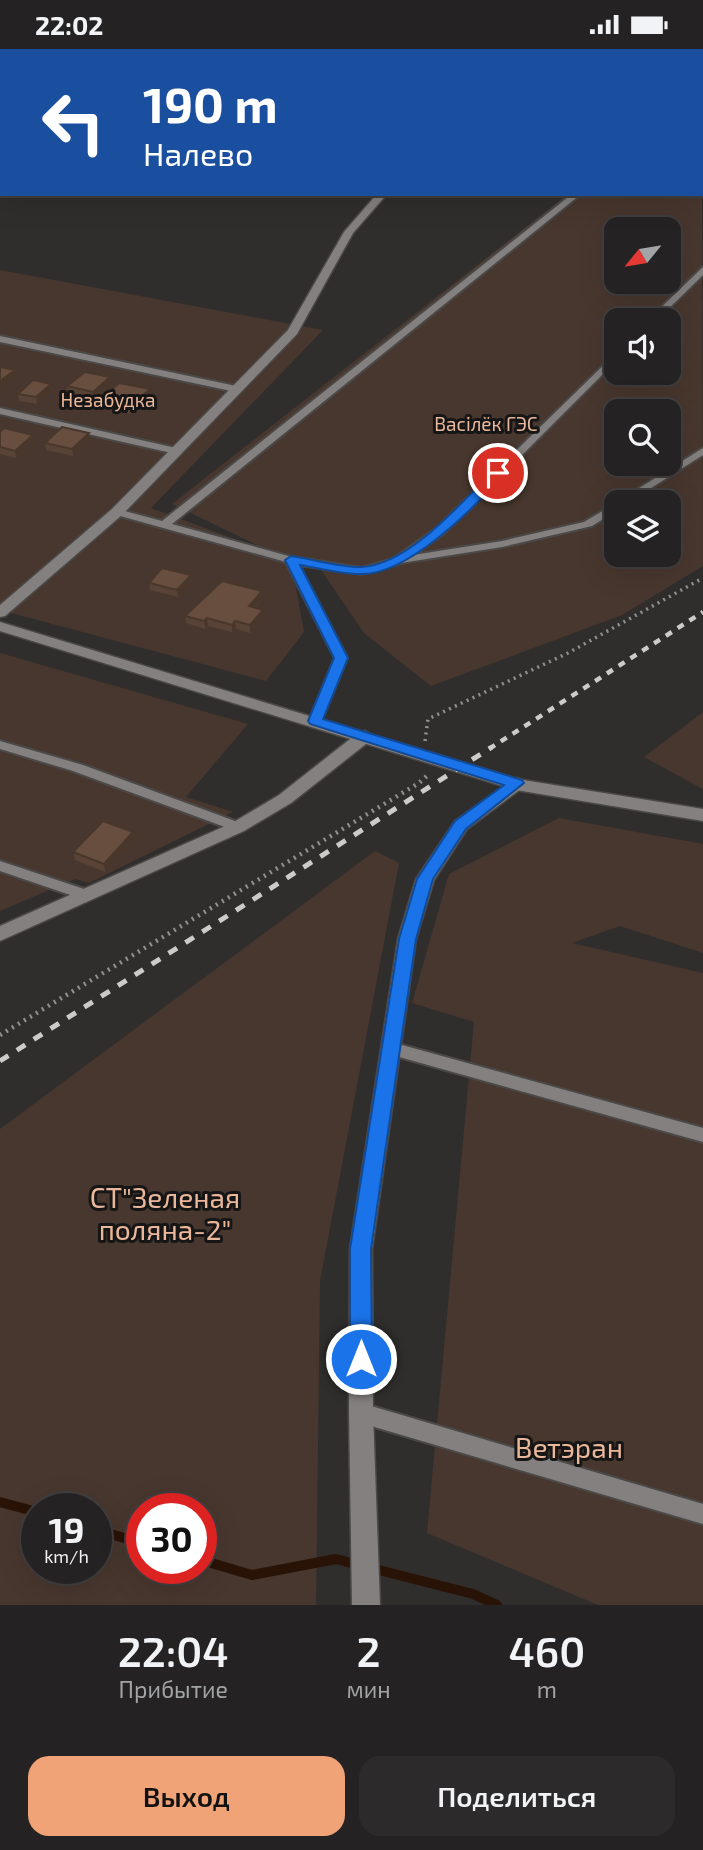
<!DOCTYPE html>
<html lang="ru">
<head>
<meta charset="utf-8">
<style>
	:root { --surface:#242222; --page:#2c2a2a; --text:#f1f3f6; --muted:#a3a4a5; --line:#413f40; --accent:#efa377 }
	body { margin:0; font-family:"Exo 2",sans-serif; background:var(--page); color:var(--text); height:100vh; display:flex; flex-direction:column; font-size:26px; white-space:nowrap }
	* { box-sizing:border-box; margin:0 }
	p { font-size:23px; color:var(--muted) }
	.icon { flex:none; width:38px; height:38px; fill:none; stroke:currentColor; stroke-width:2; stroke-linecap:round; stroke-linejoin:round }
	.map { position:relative; height:1556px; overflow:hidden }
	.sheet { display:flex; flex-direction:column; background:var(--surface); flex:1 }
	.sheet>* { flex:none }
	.guide { position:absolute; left:0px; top:0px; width:704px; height:147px; box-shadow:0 7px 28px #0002,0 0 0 2px var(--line); background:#1a4fa0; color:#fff; overflow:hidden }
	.needle { width:46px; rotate:240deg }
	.tools { position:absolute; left:604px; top:168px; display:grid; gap:14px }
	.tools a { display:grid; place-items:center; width:77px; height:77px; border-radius:14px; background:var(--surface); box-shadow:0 7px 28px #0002,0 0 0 2px var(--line); font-size:35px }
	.speed { position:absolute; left:21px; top:1444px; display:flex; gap:14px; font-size:35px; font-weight:700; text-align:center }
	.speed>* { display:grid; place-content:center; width:91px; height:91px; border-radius:50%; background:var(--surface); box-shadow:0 7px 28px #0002,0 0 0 2px var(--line); line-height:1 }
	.speed small { font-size:18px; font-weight:400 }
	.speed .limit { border:10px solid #d22; background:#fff; color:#111 }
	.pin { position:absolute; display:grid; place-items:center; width:60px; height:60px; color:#fff; margin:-30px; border:4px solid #fff; border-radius:50%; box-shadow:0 2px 7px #0007 }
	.me { position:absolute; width:77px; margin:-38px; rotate:0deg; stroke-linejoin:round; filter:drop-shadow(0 0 5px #0008) }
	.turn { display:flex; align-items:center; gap:24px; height:147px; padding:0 28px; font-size:32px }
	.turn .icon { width:91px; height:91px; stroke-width:2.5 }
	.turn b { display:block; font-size:49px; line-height:60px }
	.eta { display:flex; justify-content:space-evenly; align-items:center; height:119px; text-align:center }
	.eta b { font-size:42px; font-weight:600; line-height:49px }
	.action { display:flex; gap:14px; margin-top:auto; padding:14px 28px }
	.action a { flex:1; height:80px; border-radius:21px; background:var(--accent); color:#111; font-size:28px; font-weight:600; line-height:80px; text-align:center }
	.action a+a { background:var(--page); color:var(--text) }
	.status { display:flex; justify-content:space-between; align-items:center; height:49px; padding:0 35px; background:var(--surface); direction:ltr }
	.status svg { height:19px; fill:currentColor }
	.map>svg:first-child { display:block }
</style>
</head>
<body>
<div class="status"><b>22:02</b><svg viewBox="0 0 49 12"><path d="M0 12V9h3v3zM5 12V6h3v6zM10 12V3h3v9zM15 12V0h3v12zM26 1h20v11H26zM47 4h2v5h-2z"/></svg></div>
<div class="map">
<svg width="703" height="1556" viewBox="0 0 703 1556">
	<rect width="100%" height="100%" fill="#302e2d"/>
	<!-- green -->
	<path fill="#48372e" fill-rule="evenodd" d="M702,132L703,517L622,566L431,637L364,584L317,515L291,511L304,583L266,632L0,561V221L323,281L151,459L280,507L172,455L568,145H702ZM616,180H668V233H616ZM616,271H668V324H616ZM616,362H668V415H616ZM616,453H668V506H616Z
		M0,604L248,675L186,748L233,763L89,834L75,830L0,862Z
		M703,663V740L644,708Z
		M559,769L703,795V904L620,877L572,894L703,924V1556H598L427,1484L474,973L412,954L449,825Z
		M375,802L399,814L320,1232L316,1556H0V1080ZM37,1460H96V1519H37ZM142,1460H201V1519H142Z"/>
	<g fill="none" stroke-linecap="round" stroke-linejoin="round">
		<!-- stream-far1 -->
		<path stroke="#291306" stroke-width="3.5" d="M601,0L617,2"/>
		<!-- stream -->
		<path stroke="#291306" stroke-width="10" d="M0,1453L37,1463
			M96,1481L142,1494
			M201,1511L252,1526L336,1510L359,1516
			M371,1519L473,1545L497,1556"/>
		<defs>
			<path id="service" d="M702,124H703V128H702Z
				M572,145H581L172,475L292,508L362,519L393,510L436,480L616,304V312L444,484L413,506L502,492L584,473L616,454V462L592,477L502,498L401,514L362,525L299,516L347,609L321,672L320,675H310L309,672L335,609L286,513L113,465L112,463L117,460L162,472Z
				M703,218V226L657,271H648Z
				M0,287L236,337L241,340L236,343L0,293Z
				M0,359L176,399L181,402L176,405L0,365Z
				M703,399V406L629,453H617Z
				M0,692L83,716L243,775L245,778L243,781H233L73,722L0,700Z
				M0,812L90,842L92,846L90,850L85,851L0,822Z
				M391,993L703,1079V1093L385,1004L383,999L385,994Z
				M361,1354L703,1455V1475L361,1374L354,1371L351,1364L354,1357Z"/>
			<path id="minor" d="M0,49H2V55H0Z
				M377,145H387L353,184L297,285L122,466L5,567L0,568V556L112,460L288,281L344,183Z
				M365,682L373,687L371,691L291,754L244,782L0,892V877L232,774L279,746L359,683Z
				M516,729L522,731L524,735L522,739L467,780L434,831L416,890L372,1200L373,1364L380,1556H352L349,1364L350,1200L398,890L416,830L455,772Z"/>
			<path id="tertiary" d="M0,573L517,730L703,760V772L516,741L0,582Z"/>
		</defs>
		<!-- service casing -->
		<use href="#service" stroke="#4b4948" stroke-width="4"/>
		<!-- minor casing -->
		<use href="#minor" stroke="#4b4948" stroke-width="3"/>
		<!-- tertiary casing -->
		<use href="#tertiary" stroke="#4b4948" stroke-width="3"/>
		<!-- path-far1 -->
		<path stroke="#92908f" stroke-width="3.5" stroke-dasharray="2 4.5" stroke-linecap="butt" d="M425,692L428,670L568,604L703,529"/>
		<!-- path -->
		<path stroke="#92908f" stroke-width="4.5" stroke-dasharray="2 5" stroke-linecap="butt" d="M0,986L419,734L429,725"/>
		<!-- service -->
		<use href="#service" fill="#83807f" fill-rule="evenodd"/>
		<!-- minor -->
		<use href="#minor" fill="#83807f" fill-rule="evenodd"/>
		<!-- tertiary -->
		<use href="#tertiary" fill="#83807f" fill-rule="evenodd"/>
		<!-- rail-far1 -->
		<path stroke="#cccbca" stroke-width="4.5" stroke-dasharray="7 7" stroke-linecap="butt" d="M489,700L703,563"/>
		<!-- rail -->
		<path stroke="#cccbca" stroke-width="5" stroke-dasharray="10 10" stroke-linecap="butt" d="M0,1012L492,698"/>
	</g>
	<!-- wall -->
	<path fill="#594336" d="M51,335L52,342L37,355L19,352L18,345Z
		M111,335L94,350L68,344L67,337Z
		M150,347L131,365L100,359L99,352Z
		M0,383L33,386L34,393L16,409L0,405Z
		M90,391L73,407L46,401L45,394Z
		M191,526V534L178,548L150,541L149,534Z
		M262,550L255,559L263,561V569L250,584L236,580L232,583L208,577L205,580L186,574L185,567Z
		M134,791L105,823L75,811L73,803Z"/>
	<!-- shaded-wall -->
	<path fill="#49372c" d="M15,321L16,328L0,340V332Z
		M110,328L111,335L94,350L93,343Z
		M51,335L52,342L37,355L36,348Z
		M150,340V347L131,365L130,358Z
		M89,384L90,391L73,407L72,400Z
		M33,386L34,393L16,409L15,402Z
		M2,475L3,482L0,485V476Z
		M191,526V534L178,548L177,541Z
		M262,542V550L249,565V557Z
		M263,561V569L250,584V576Z
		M207,569L208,577L205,580L204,572Z
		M235,572L236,580L232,583V576Z
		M133,783L134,791L105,823L104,815Z"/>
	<!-- building -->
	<path fill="#684e3f" stroke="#49372c" stroke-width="2" d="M0,318L15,321L0,332Z
		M85,323L110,328L93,343L67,337Z
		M33,331L51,335L36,348L18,345Z
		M119,334L150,340L130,358L99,352Z
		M62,378L89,384L72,400L45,394Z
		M4,379L33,386L15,402L0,398V383Z
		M162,519L191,526L177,541L149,534Z
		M222,532L262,542L249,557L263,561L250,576L235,572L232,576L207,569L204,572L185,567Z
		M103,772L133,783L104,815L73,803Z"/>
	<!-- route -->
	<path fill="#1a73e8" stroke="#114b97" stroke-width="2" d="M494,421L504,424C476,458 407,527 360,525C340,525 320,519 300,516L348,609L323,670L522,731L524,734L466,780L433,830L416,890L371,1200L372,1310L369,1317L361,1320L353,1317L350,1310V1200L399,890L417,830L455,772L504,736L310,675L308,672L334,609L285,511L291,507C313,510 338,518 361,518C409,516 462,453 494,421Z"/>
	<g text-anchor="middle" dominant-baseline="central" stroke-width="6" stroke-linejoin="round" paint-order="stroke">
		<!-- far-park labels -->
		<g font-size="19" fill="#ebb79a" stroke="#171616">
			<text x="108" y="350">Незабудка</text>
			<text x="486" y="374">Васілёк ГЭС</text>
		</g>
		<!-- near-park labels -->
		<g font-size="28" fill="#ebb79a" stroke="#171616">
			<text x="165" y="1148">СТ"Зеленая<tspan x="165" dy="32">поляна-2"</tspan></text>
			<text x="569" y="1398">Ветэран</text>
		</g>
	</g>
</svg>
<div class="tools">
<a><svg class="needle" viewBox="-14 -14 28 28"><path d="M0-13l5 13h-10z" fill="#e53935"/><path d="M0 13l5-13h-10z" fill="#a3a4a5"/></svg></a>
<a><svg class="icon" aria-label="sound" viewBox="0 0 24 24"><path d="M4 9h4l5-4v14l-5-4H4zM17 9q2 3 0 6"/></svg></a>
<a><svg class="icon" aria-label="search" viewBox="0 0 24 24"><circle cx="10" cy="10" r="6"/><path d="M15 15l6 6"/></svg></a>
<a><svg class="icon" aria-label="layers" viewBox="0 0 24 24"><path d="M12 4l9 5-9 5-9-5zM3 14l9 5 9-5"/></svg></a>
</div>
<div class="speed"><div>19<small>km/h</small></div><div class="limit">30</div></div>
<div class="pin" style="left:498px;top:424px;background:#d93025"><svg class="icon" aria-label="arrive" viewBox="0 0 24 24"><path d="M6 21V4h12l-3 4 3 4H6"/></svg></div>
<svg class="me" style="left:361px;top:1310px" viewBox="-20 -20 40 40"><circle r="17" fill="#1a73e8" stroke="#fff" stroke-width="3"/><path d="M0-11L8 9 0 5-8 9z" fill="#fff"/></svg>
<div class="guide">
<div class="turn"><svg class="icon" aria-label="left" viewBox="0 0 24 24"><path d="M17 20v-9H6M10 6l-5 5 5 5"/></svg><div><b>190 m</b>Налево</div></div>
</div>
</div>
<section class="sheet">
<div class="eta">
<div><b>22:04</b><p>Прибытие</p></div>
<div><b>2</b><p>мин</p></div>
<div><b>460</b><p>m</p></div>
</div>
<div class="action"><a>Выход</a><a>Поделиться</a></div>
</section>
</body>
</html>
